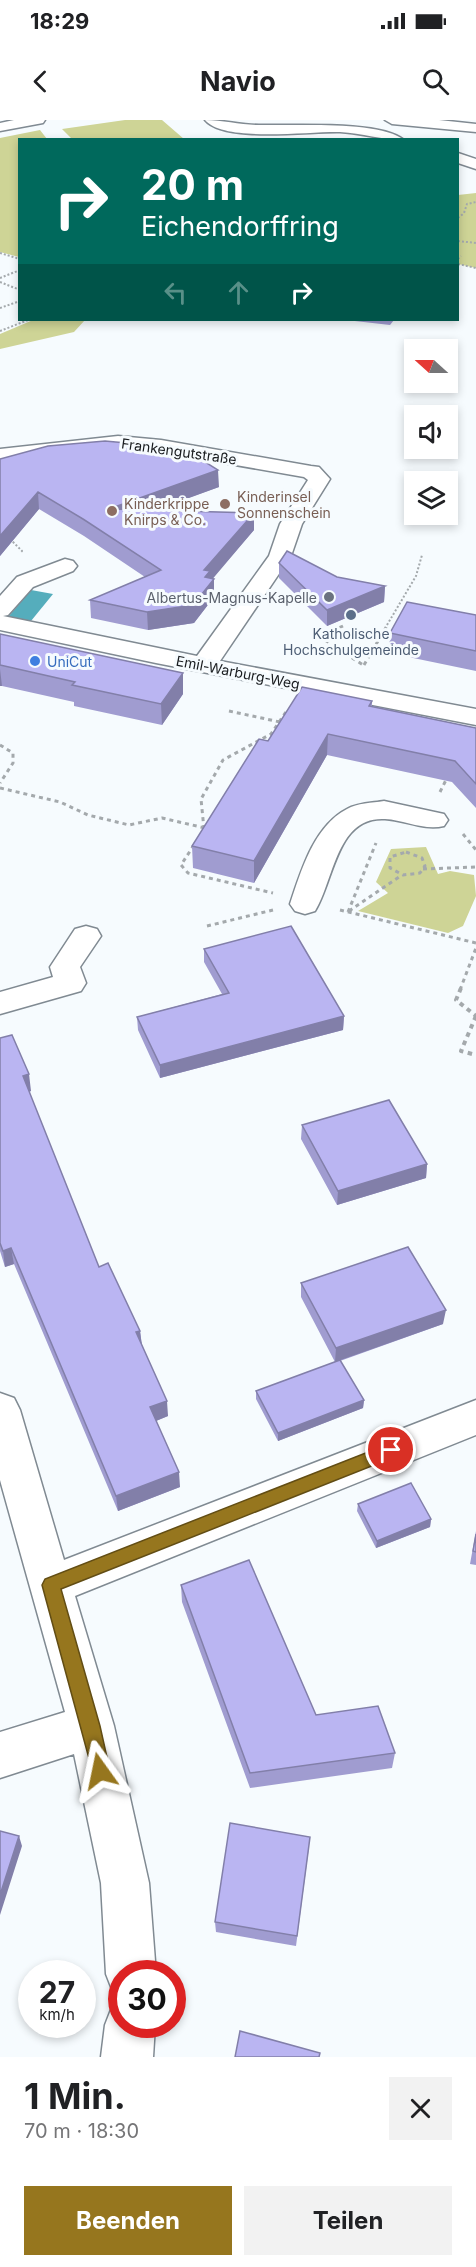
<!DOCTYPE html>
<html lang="de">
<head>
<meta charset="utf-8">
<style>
	:root { --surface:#fff; --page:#f2f2f2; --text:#202124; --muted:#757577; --accent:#96761e }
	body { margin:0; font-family:Inter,sans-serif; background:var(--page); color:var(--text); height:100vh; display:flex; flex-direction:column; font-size:22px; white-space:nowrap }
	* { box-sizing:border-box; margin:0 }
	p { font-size:20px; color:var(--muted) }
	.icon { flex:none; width:33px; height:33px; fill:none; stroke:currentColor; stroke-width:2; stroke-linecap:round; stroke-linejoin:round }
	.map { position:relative; height:1937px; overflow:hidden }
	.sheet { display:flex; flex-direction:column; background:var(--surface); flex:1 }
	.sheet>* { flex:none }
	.top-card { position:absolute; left:18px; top:18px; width:441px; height:183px; border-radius:0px; box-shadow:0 3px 9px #0003; background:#00695c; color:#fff; overflow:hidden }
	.needle { width:39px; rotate:291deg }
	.tools { position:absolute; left:404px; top:219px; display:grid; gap:12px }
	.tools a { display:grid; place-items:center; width:54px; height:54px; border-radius:0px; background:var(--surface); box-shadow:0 3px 9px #0003; font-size:30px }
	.speed { position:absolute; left:18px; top:1840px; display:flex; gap:12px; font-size:30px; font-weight:700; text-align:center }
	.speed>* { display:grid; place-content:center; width:78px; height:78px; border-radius:50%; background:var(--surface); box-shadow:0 3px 9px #0003; line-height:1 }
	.speed small { font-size:15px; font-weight:400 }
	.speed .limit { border:9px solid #d22; background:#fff; color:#111 }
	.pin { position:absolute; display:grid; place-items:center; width:51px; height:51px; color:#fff; margin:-26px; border:3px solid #fff; border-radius:50%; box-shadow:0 2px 6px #0007 }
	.me { position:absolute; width:66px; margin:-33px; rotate:348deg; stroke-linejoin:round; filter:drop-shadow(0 0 4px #0008) }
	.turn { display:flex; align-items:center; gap:21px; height:126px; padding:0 24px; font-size:27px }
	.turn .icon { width:78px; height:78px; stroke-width:2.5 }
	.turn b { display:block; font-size:42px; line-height:51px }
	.lanes { display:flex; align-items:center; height:57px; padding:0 24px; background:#0003; justify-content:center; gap:30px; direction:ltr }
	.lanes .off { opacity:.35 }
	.round { display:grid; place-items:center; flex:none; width:63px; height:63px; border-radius:0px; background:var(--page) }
	.summary { display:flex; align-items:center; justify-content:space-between; height:102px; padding:0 24px }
	h1 { font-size:36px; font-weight:700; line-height:45px }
	.action { display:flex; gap:12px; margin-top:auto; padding:12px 24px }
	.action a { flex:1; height:69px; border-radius:0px; background:var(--accent); color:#fff; font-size:24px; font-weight:700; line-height:69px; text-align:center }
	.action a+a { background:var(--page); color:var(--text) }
	.status { display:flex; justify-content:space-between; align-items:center; height:42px; padding:0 30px; background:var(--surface); direction:ltr }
	.status svg { height:16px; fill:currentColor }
	header { display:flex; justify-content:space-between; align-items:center; height:78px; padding:0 24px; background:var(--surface); font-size:27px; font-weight:700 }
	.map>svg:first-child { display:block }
</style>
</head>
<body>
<div class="status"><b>18:29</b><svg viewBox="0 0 49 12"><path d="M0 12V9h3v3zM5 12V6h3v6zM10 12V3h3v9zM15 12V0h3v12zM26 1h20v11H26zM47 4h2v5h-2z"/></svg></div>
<header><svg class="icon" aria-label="back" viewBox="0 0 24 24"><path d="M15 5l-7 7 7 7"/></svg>Navio<svg class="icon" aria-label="search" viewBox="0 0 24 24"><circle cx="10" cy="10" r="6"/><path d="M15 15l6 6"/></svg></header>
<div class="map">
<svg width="476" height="1937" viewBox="0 0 476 1937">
	<rect width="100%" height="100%" fill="#f6fbfe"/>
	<!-- green -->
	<path fill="#ced496" d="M125,0H162L184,19H72L62,9Z
		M40,10L47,19L20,20L19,137L0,132V18Z
		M476,73V148L458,144V75Z
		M33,200H85L74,212L0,229V214Z
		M426,727L438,754L450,751L474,755L476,776L463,806L448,813L358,791L388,773L376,762L391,729Z"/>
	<!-- water -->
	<path fill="#55adbc" d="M31,470L53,474L31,501L8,497Z"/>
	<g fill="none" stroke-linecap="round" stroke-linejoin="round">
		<defs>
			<path id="minor" d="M205,0C223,0 241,5 259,5C292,6 381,0 404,20C382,20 362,13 340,12C310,11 224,23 205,0Z
				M385,0H439L476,4V12L392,4Z
				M458,33L476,39V49L458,43Z
				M118,316L161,320L311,346L319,347L330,359L302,404L291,436L220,541L476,589V605L156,543L0,510V476L17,457L65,439L73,441L77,446L73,451L33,467L8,495L3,496L197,536L269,436L280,404L308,360L304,357L161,332L118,328L0,341V329Z
				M384,681L444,694L448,700L444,706C424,711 405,700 385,699C336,696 334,761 315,791L305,794L295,791L290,784C301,751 314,706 347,689C357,683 372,683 384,681Z
				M86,806L97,809L101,816L80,847L86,863L81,871L0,894V872L53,857L50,847L75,809Z
				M0,1273L14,1278L20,1290L64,1440L476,1280V1315L75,1476L114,1606L149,1763L156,1854H122V1875L113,1872L106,1854L101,1763L74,1634L0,1658V1612L65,1592L0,1360Z
				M122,1883V1905H155L153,1937H101L105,1905L112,1887Z"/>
			<path id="major" d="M14,0H45L43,3L0,11V3Z"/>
		</defs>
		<!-- minor casing -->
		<use href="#minor" stroke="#808a92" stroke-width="3"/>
		<!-- major casing -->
		<use href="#major" stroke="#808a92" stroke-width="3"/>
		<!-- path-far2 -->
		<path stroke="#a4a9ac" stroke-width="2" stroke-dasharray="2 2" stroke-linecap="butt" d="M458,98L464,93L467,84L476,82
			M458,121L476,123
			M0,133L20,139
			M458,139L461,136
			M458,144L476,148
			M0,158L20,150
			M0,162L20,170
			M0,188L20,181
			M0,211L28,200
			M10,419L22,431L20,433
			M387,505L416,456L422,435"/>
		<!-- path-far1 -->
		<path stroke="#a4a9ac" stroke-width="3" stroke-dasharray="4 4" stroke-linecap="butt" d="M343,506L330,512L325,520L363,545
			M364,545L388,504
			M229,591L280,602
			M0,625L13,633V643L0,663
			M0,668L60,682L88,695L129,705L162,698L205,708
			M440,672L446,660
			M204,709L201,679L223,640L271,614L288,589
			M463,714L476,730
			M194,725L181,745L188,753L273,773
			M406,732L422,738L425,746L420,753L403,755L390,748V737Z
			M423,749L476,747
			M340,790L476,823
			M349,791L402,755
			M348,792L376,723
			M207,806L273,790
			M460,870L476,828"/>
		<!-- path -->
		<path stroke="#a4a9ac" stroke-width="4" stroke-dasharray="4.5 4.5" stroke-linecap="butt" d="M461,868L456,880L476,896
			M476,896L461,931L476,935"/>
		<!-- minor -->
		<use href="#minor" fill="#fff" fill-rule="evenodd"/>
		<!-- major -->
		<use href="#major" fill="#fff" fill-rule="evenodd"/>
	</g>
	<!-- wall -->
	<path fill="#a09cd0" d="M346,200H394L390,205Z
		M0,339L219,367L154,390L254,393V410L212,458L214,477L194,503L148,510L91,498L90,480L145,457L84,416L39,389L0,436Z
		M279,443L337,457L385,466L384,482L327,506L279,458Z
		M476,495V551L389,533L390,513Z
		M0,514L183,574L162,605L74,586V582L2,566H0Z
		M372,581V586L476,608V688L452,662L327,635L254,763L193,748L192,726L268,621Z
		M204,829L344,896L343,910L160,958L138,910L137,897L222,874L204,842Z
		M0,918L31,971L29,972L99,1147L140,1211L142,1225L168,1296L156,1301L180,1367L118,1391L14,1144L5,1147L0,1131Z
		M302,1005L427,1044L426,1058L337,1085L301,1019Z
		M301,1163L443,1204L340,1241L364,1280L363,1288L278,1321L256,1279V1271L335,1242L301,1177Z
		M358,1384L431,1399L430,1407L376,1428L357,1391Z
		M476,1411V1445L470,1444Z
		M181,1465L316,1595L395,1633L392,1648L250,1668L182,1482Z
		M309,1727L296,1826L216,1812L215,1802Z"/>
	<!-- shaded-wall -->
	<path fill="#827fa9" d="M218,350L219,367L110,407L109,389Z
		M38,372L39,389L0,436V416Z
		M254,393V410L210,462L214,459V477L194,503L148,510L147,492L204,450Z
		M385,466L384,482L327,506V490Z
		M0,549L2,566H0Z
		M183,553V574L162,605L161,584Z
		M328,614L327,635L254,763V741Z
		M344,896L343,910L160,958V945Z
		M29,954L31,971L25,973L23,956Z
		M427,1044L426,1058L337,1085L338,1071Z
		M11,1128L14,1144L5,1147L3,1131Z
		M446,1190L443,1204L335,1242L336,1228Z
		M140,1211L142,1227L136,1212Z
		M364,1280L363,1288L278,1321V1313Z
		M167,1281L168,1296L151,1303L150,1287Z
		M179,1352L180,1367L118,1391L116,1376Z
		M431,1399L430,1407L376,1428L377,1421Z
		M19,1716L22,1726L0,1795V1775Z"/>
	<!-- building -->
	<path fill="#bab5f2" stroke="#827fa9" stroke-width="1.5" d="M105,321L148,325L178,330L183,328L218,350L109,389L254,393L204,450L210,451L205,457L214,459L193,485L147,492L90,480L161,450L83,399L38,372L0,416V339L48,326Z
		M287,431L337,457L385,466L327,490L279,443Z
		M407,482L476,495V531L390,513Z
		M0,514L183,553L161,584L72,565L75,562L0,545Z
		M302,567L372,581L369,586L476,608V664L455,641L328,614L254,741L192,726L259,619L268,621Z
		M291,806L344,896L160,945L137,897L229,873L204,829Z
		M12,915L29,954L23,956L99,1147L108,1143L140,1211L136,1212L167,1281L150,1287L179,1352L116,1376L11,1128L3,1131L0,1123V918Z
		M389,980L427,1044L338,1071L302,1005Z
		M408,1127L446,1190L336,1228L301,1163Z
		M340,1240L364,1280L278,1313L256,1271Z
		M411,1363L431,1399L377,1421L358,1384Z
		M476,1414V1432L473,1431Z
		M249,1440L316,1595L378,1586L395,1633L250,1653L181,1465Z
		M230,1703L310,1717L297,1816L215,1802Z
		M0,1711L19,1716L0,1775Z
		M240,1911L320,1933L319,1937H235Z"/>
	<!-- route -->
	<path fill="#96761e" stroke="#624d14" stroke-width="1.5" d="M391,1323L397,1325L399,1330L397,1336L61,1469L100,1606L110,1651L107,1657L100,1660L94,1657L42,1465L45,1459Z"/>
	<!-- markers -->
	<g fill="#8d6e63" stroke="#f6fbfe" stroke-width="2">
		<circle cx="225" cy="384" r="6"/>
		<circle cx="112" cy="391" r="6"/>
	</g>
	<circle fill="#6b7280" stroke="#f6fbfe" stroke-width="2" cx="329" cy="477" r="6"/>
	<circle fill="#5c6f8a" stroke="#f6fbfe" stroke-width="2" cx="351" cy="495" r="6"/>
	<circle fill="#3f7fe0" stroke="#f6fbfe" stroke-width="2" cx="35" cy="541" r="6"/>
	<g text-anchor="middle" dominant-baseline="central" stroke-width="6" stroke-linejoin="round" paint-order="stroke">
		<!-- far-street labels -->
		<g font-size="14" fill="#181b1e" stroke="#f6fbfe">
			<text transform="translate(179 331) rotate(8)">Frankengutstraße</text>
			<text transform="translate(238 552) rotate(11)">Emil-Warburg-Weg</text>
		</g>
		<!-- far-education labels -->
		<g font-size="14" fill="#785e54" stroke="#f6fbfe" text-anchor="start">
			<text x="237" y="376">Kinderinsel<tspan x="237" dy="16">Sonnenschein</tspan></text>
			<text x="124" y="383">Kinderkrippe<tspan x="124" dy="16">Knirps &amp; Co.</tspan></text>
		</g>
		<!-- far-worship labels -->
		<g font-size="14" fill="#5b616d" stroke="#f6fbfe" text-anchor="end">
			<text x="317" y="477">Albertus-Magnus-Kapelle</text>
		</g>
		<!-- far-service labels -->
		<g font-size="14" fill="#4e5e75" stroke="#f6fbfe">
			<text x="351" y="513">Katholische<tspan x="351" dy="16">Hochschulgemeinde</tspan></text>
		</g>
		<!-- far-shop labels -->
		<g font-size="14" fill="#366cbe" stroke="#f6fbfe" text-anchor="start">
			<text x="47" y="541">UniCut</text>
		</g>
	</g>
</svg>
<div class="tools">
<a><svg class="needle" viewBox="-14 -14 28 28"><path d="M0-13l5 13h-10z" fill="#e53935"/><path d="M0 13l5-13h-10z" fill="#757577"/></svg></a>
<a><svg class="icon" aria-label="sound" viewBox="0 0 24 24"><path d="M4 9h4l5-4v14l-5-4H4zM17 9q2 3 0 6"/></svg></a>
<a><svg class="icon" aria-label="layers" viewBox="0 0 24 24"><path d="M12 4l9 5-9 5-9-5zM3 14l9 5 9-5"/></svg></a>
</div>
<div class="speed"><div>27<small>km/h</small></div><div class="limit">30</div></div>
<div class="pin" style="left:391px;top:1330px;background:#d93025"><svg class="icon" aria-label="arrive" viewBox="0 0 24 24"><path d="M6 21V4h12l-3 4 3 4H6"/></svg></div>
<svg class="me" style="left:100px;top:1651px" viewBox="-20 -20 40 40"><path d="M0-17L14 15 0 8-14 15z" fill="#96761e" stroke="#fff" stroke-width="4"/></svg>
<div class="top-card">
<div class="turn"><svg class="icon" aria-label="right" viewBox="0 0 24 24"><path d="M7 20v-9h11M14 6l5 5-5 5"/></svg><div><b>20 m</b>Eichendorffring</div></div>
<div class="lanes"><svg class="icon off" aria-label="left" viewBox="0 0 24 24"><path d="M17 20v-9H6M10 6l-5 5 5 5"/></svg><svg class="icon off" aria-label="ahead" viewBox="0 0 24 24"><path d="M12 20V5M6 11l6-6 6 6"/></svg><svg class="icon" aria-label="right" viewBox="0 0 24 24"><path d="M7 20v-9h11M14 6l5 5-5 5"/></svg></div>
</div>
</div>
<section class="sheet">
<div class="summary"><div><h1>1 Min.</h1><p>70 m · 18:30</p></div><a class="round"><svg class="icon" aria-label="close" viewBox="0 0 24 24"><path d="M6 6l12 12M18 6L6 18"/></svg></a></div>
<div class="action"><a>Beenden</a><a>Teilen</a></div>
</section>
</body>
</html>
